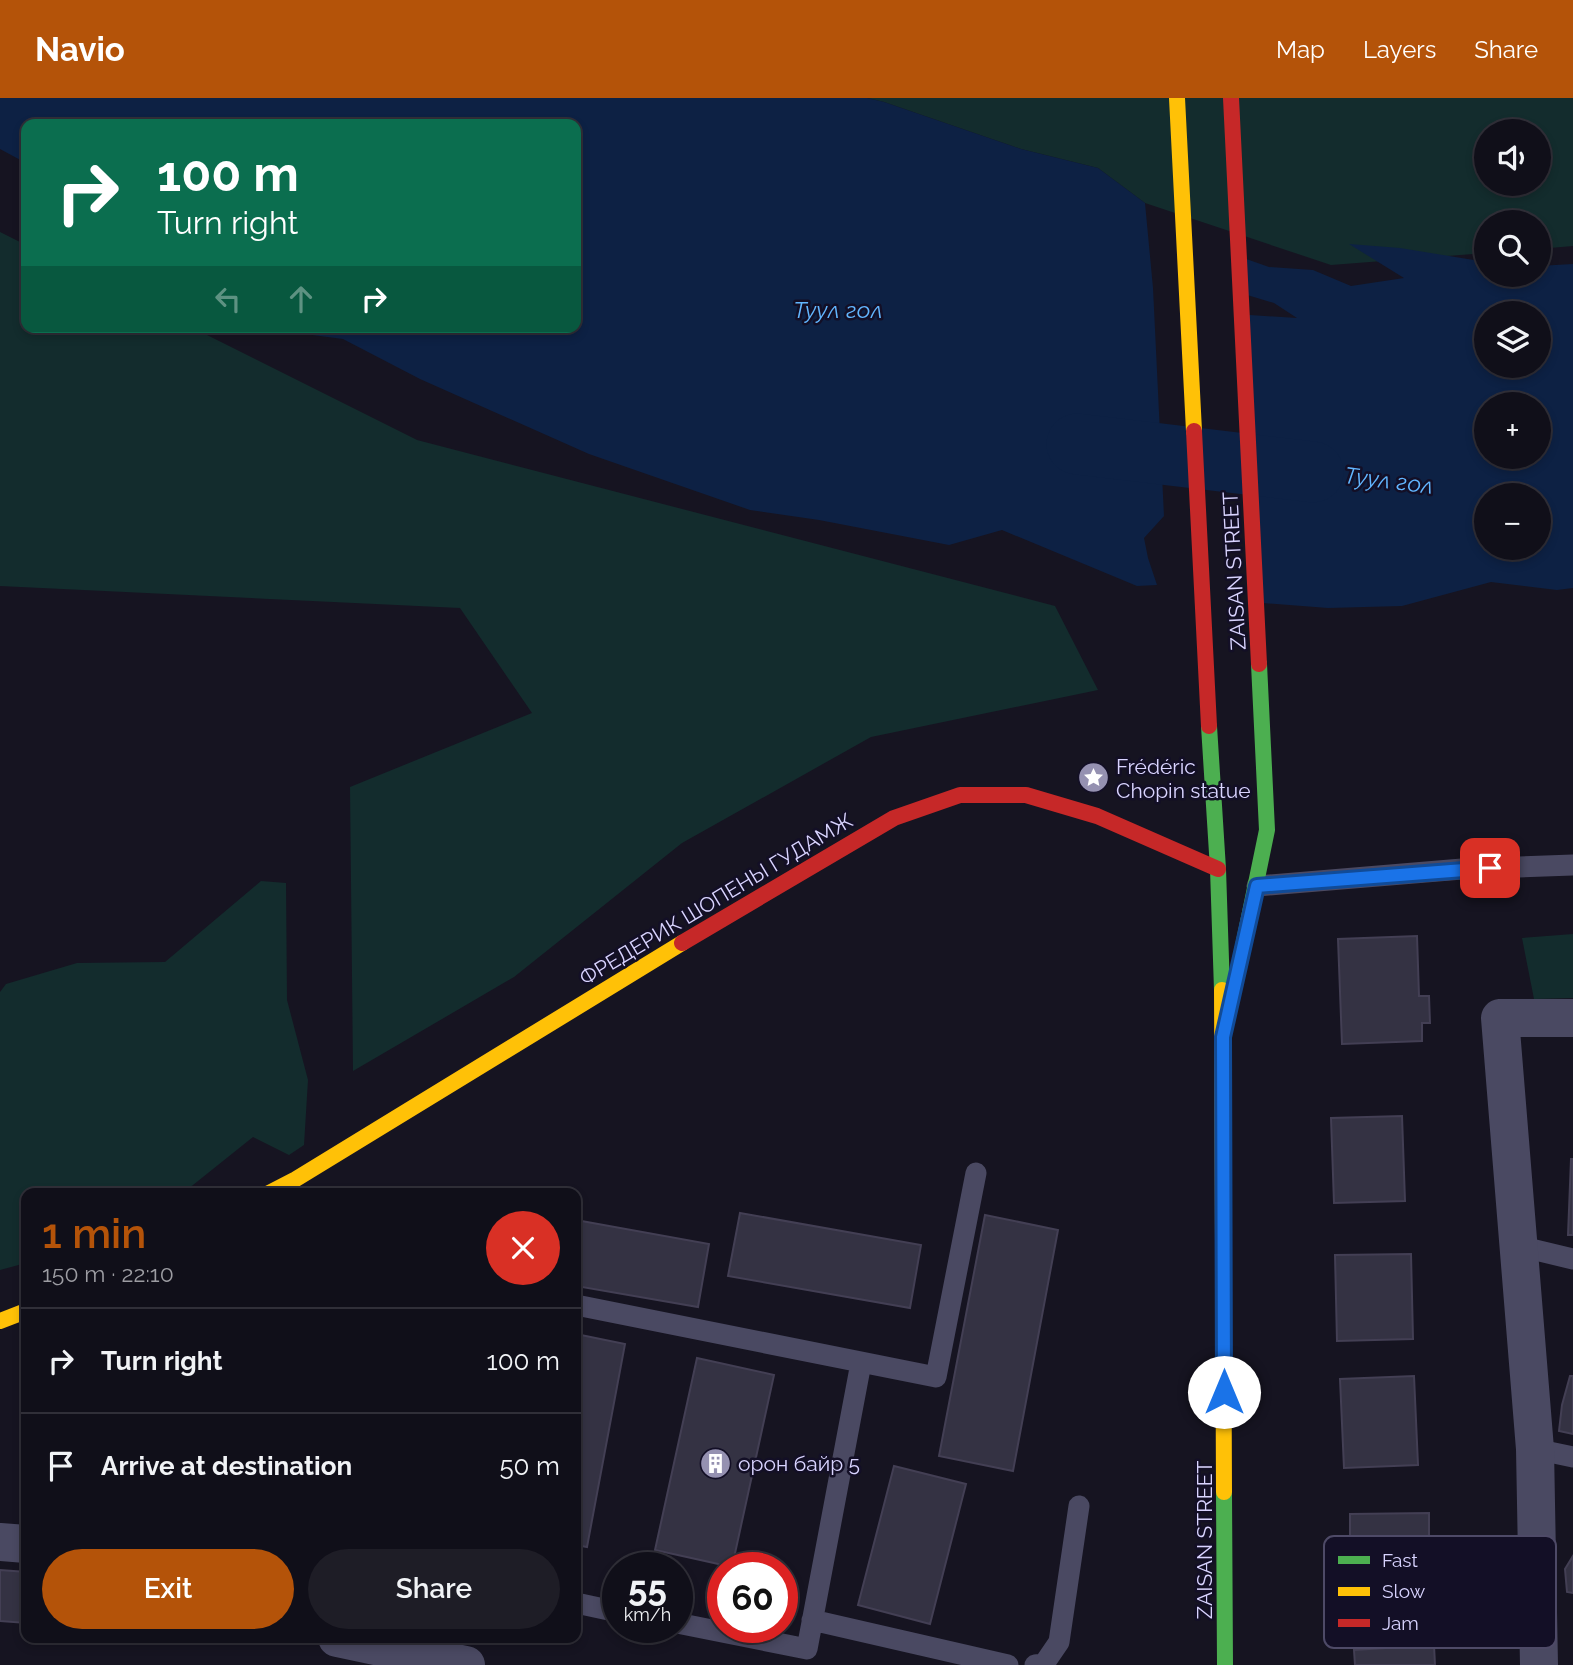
<!DOCTYPE html>
<html lang="en">
<head>
<meta charset="utf-8">
<style>
	:root { --surface:#100f19; --page:#1e1d26; --text:#f1f3f6; --muted:#9c9ca2; --line:#302f38; --accent:#b45309 }
	body { margin:0; font-family:Raleway,sans-serif; background:var(--page); color:var(--text); height:100vh; display:flex; flex-direction:column; font-size:26px; white-space:nowrap }
	* { box-sizing:border-box; margin:0 }
	p { font-size:23px; color:var(--muted) }
	.icon { flex:none; width:38px; height:38px; fill:none; stroke:currentColor; stroke-width:2; stroke-linecap:round; stroke-linejoin:round }
	.map { position:relative; flex:1; overflow:hidden }
	.panel { position:absolute; left:21px; top:1090px; width:560px; height:455px; display:flex; flex-direction:column; background:var(--surface); border-radius:14px; box-shadow:0 4px 10px #0003,0 0 0 2px var(--line) }
	.panel>* { flex:none }
	.hud { position:absolute; left:21px; top:21px; width:560px; height:214px; border-radius:14px; box-shadow:0 4px 10px #0003,0 0 0 2px var(--line); background:#0b6e4f; color:#fff; overflow:hidden }
	.buttons { position:absolute; left:1474px; top:21px; display:grid; gap:14px }
	.buttons a { display:grid; place-items:center; width:77px; height:77px; border-radius:50%; background:var(--surface); box-shadow:0 4px 10px #0003,0 0 0 2px var(--line); font-size:35px }
	.speed { position:absolute; left:602px; top:1454px; display:flex; gap:14px; font-size:35px; font-weight:700; text-align:center }
	.speed>* { display:grid; place-content:center; width:91px; height:91px; border-radius:50%; background:var(--surface); box-shadow:0 4px 10px #0003,0 0 0 2px var(--line); line-height:1 }
	.speed small { font-size:18px; font-weight:400 }
	.speed .limit { border:10px solid #d22; background:#fff; color:#111 }
	.pin { position:absolute; display:grid; place-items:center; width:60px; height:60px; color:#fff; margin:-30px; border-radius:14px; box-shadow:0 4px 10px #0006 }
	.me { position:absolute; width:77px; margin:-38px; rotate:0deg; stroke-linejoin:round; filter:drop-shadow(0 0 5px #0008) }
	.turn { display:flex; align-items:center; gap:24px; height:147px; padding:0 21px; font-size:32px }
	.turn .icon { width:91px; height:91px; stroke-width:2.5 }
	.turn b { display:block; font-size:49px; line-height:60px }
	.lanes { display:flex; align-items:center; height:66px; padding:0 21px; background:#0003; justify-content:center; gap:35px; direction:ltr }
	.lanes .off { opacity:.35 }
	.round { display:grid; place-items:center; flex:none; width:74px; height:74px; border-radius:37px; background:var(--page) }
	.head { display:flex; align-items:center; justify-content:space-between; height:119px; padding:0 21px }
	h1 { font-size:42px; font-weight:600; line-height:52px; color:var(--accent) }
	.button { display:flex; gap:14px; margin-top:auto; padding:14px 21px }
	.button a { flex:1; height:80px; border-radius:42px; background:var(--accent); color:#fff; font-size:28px; font-weight:600; line-height:80px; text-align:center }
	.button a+a { background:var(--page); color:var(--text) }
	ul { padding:0; list-style:none }
	li { display:flex; align-items:center; gap:21px; height:105px; padding:0 21px; border-top:2px solid var(--line) }
	li div { flex:1 }
	li b { display:block; font-size:26px }
	li em { font-style:normal }
	header { display:flex; align-items:center; gap:42px; box-sizing:border-box; height:98px; padding:0 35px; background:var(--accent); color:#fff }
	header strong { font-size:33px }
	nav { display:flex; gap:38px; margin-inline-start:auto; font-size:24px }
	.map>svg:first-child { display:block }
</style>
</head>
<body>
<header>
<strong>Navio</strong>
<nav><a>Map</a><a>Layers</a><a>Share</a></nav>
</header>
<div class="map">
<svg width="1573" height="1567" viewBox="0 0 1573 1567">
	<rect width="100%" height="100%" fill="#161421"/>
	<!-- green -->
	<path fill="#132c2d" fill-rule="evenodd" d="M867,0H1573V148L1538,151V124H1486V155L1331,167L1145,105L1098,70L1021,51L884,4ZM1486,33H1538V86H1486Z
		M0,134L26,147V229H191L417,342L1055,508L1098,592L871,639L682,745L514,879L353,973L350,689L532,615L460,510L0,488Z
		M261,783L286,785L287,902L308,982L304,1047L289,1057L253,1039L183,1095L26,1096V1165L0,1172V894L6,886L77,865L165,864Z
		M1573,836V900L1534,901L1522,840Z"/>
	<!-- water -->
	<path fill="#0d2144" fill-rule="evenodd" d="M0,0H867L884,4L1021,51L1098,70L1145,105L1153,190L1164,418L1144,440L1148,460L1157,487L1137,488L1002,432L949,447L819,422L750,412L589,356L420,281L343,241L274,232L270,229H576V26H26V65L0,51Z
		M1349,146L1400,150L1486,164V177H1538V168L1573,166V490L1557,492L1491,484L1402,508L1328,510L1249,504L1235,216L1297,220L1274,205L1234,193L1232,156L1269,169L1313,172L1351,188L1404,180ZM1486,215H1538V268H1486ZM1486,306H1538V359H1486ZM1486,397H1538V450H1486Z"/>
	<g fill="none" stroke-linecap="round" stroke-linejoin="round">
		<!-- river -->
		<path stroke="#0d2144" stroke-width="61" d="M1077,346L1313,374"/>
	</g>
	<!-- building -->
	<path fill="#343243" stroke="#433f54" stroke-width="2" d="M1417,838L1419,898H1429L1430,925H1422V943L1342,946L1338,841Z
		M1402,1018L1405,1103L1334,1105L1331,1020Z
		M1571,1061H1573V1137H1568Z
		M740,1115L921,1147L910,1210L728,1178Z
		M985,1117L1058,1132L1013,1373L939,1358Z
		M576,1122L709,1146L698,1209L576,1188Z
		M1411,1156L1413,1241L1337,1243L1335,1157Z
		M576,1236L625,1246L587,1449L576,1447Z
		M697,1260L774,1277L732,1469L655,1452Z
		M1414,1278L1418,1367L1344,1370L1340,1281Z
		M1570,1278H1573V1336L1559,1333L1562,1307Z
		M894,1368L966,1386L930,1526L858,1507Z
		M1429,1415V1504H1350V1416Z
		M1573,1458V1495L1567,1494L1565,1471Z
		M0,1472L26,1474V1525L0,1523Z
		M1434,1547L1435,1567H1355L1354,1552Z"/>
	<g fill="none" stroke-linecap="round" stroke-linejoin="round">
		<!-- lane -->
		<path stroke="#4a4962" stroke-width="21" d="M1257,788L1462,771L1573,767
			M1519,1148L1573,1161
			M576,1207L936,1279L976,1075
			M1535,1351L1573,1359
			M576,1505L618,1514
			M812,1522L1008,1567
			M677,1525L807,1551L861,1265
			M1035,1567L1044,1566L1059,1544L1079,1408"/>
		<!-- street -->
		<path stroke="#4a4962" stroke-width="38" d="M0,1444L26,1446
			M337,1540L466,1567
			M1539,1567L1535,1351L1500,920H1573"/>
		<!-- fast -->
		<path stroke="#4caf50" stroke-width="16" d="M1209,628L1218,771L1222,892
			M1236,882L1267,732L1259,566
			M1224,1394L1225,1567"/>
		<!-- slow -->
		<path stroke="#ffc107" stroke-width="16" d="M1177,0L1194,333
			M1222,892L1224,1394
			M267,1096L296,1081L682,845
			M0,1223L26,1213"/>
		<!-- jam -->
		<path stroke="#c62828" stroke-width="16" d="M1231,0L1259,566
			M1194,333L1209,628
			M682,845L894,720L960,697H1026L1097,718L1218,771"/>
	</g>
	<g fill="none" stroke-linecap="round" stroke-linejoin="round">
		<defs>
			<path id="route" d="M1224,1294L1223,939L1257,788L1490,770"/>
		</defs>
		<!-- route casing -->
		<use href="#route" stroke="#114b97" stroke-width="18"/>
		<!-- route -->
		<use href="#route" stroke="#1a73e8" stroke-width="12"/>
	</g>
	<!-- icons -->
	<defs>
		<symbol id="sight-disc" viewBox="-11 -11 22 22"><circle r="9.5" fill="#9591b1" stroke="#130f26"/><path d="M0-6L1.8-2.2L6-1.7L2.9 1.2L3.7 5.4L0 3.3L-3.7 5.4L-2.9 1.2L-6-1.7L-1.8-2.2Z" fill="#fff"/></symbol>
		<symbol id="building-disc" viewBox="-11 -11 22 22"><circle r="9.5" fill="#9591b1" stroke="#130f26"/><path d="M-4-6H4V6H1V3H-1V6H-4ZM-2.5-4.3h1.7v1.8h-1.7ZM.8-4.3h1.7v1.8H.8ZM-2.5-1h1.7V.8h-1.7ZM.8-1h1.7V.8H.8Z" fill="#fff"/></symbol>
	</defs>
	<g fill-rule="evenodd">
		<use href="#sight-disc" x="1076" y="662" width="35" height="35"/>
		<use href="#building-disc" x="698" y="1348" width="35" height="35"/>
	</g>
	<g text-anchor="middle" dominant-baseline="central" stroke-width="5" stroke-linejoin="round" paint-order="stroke">
		<!-- street labels -->
		<g font-size="21" fill="#d9d4ff" stroke="#130f26">
			<text transform="translate(1234 473) rotate(-93)">ZAISAN STREET</text>
			<text transform="translate(716 801) rotate(-31)">ФРЕДЕРИК ШОПЕНЫ ГУДАМЖ</text>
			<text transform="translate(1204 1442) rotate(-90)">ZAISAN STREET</text>
		</g>
		<!-- poi labels -->
		<g font-size="21" fill="#d9d4ff" stroke="#130f26" text-anchor="start">
			<text x="1116" y="668">Frédéric<tspan x="1116" dy="24">Chopin statue</tspan></text>
			<text x="738" y="1365">орон байр 5</text>
		</g>
		<!-- water labels -->
		<g font-size="23" font-style="italic" fill="#62b6ff" stroke="#130f26">
			<text x="838" y="211">Туул гол</text>
			<text transform="translate(1389 382) rotate(7)">Туул гол</text>
		</g>
	</g>
	<!-- legend -->
	<rect x="1324" y="1438" width="232" height="112" rx="10" fill="#130f26" stroke="#4e4a67" stroke-width="2"/>
	<rect x="1338" y="1458" width="32" height="8" fill="#4caf50"/>
	<rect x="1338" y="1489" width="32" height="9" fill="#ffc107"/>
	<rect x="1338" y="1521" width="32" height="8" fill="#c62828"/>
	<g font-size="19" fill="#d9d4ff">
		<text x="1382" y="1469">Fast</text>
		<text x="1382" y="1500">Slow</text>
		<text x="1382" y="1532">Jam</text>
	</g>
</svg>
<div class="buttons">
<a><svg class="icon" aria-label="sound" viewBox="0 0 24 24"><path d="M4 9h4l5-4v14l-5-4H4zM17 9q2 3 0 6"/></svg></a>
<a><svg class="icon" aria-label="search" viewBox="0 0 24 24"><circle cx="10" cy="10" r="6"/><path d="M15 15l6 6"/></svg></a>
<a><svg class="icon" aria-label="layers" viewBox="0 0 24 24"><path d="M12 4l9 5-9 5-9-5zM3 14l9 5 9-5"/></svg></a>
<a>+</a>
<a>−</a>
</div>
<div class="speed"><div>55<small>km/h</small></div><div class="limit">60</div></div>
<div class="pin" style="left:1490px;top:770px;background:#d93025"><svg class="icon" aria-label="arrive" viewBox="0 0 24 24"><path d="M6 21V4h12l-3 4 3 4H6"/></svg></div>
<svg class="me" style="left:1224px;top:1294px" viewBox="-20 -20 40 40"><circle r="19" fill="#fff"/><path d="M0-13L10 11 0 6-10 11z" fill="#1a73e8"/></svg>
<div class="hud">
<div class="turn"><svg class="icon" aria-label="right" viewBox="0 0 24 24"><path d="M7 20v-9h11M14 6l5 5-5 5"/></svg><div><b>100 m</b>Turn right</div></div>
<div class="lanes"><svg class="icon off" aria-label="left" viewBox="0 0 24 24"><path d="M17 20v-9H6M10 6l-5 5 5 5"/></svg><svg class="icon off" aria-label="ahead" viewBox="0 0 24 24"><path d="M12 20V5M6 11l6-6 6 6"/></svg><svg class="icon" aria-label="right" viewBox="0 0 24 24"><path d="M7 20v-9h11M14 6l5 5-5 5"/></svg></div>
</div>
<section class="panel">
<div class="head"><div><h1>1 min</h1><p>150 m · 22:10</p></div><a class="round" style="background:#d93025;color:#fff"><svg class="icon" aria-label="close" viewBox="0 0 24 24"><path d="M6 6l12 12M18 6L6 18"/></svg></a></div>
<ul>
<li><svg class="icon" aria-label="right" viewBox="0 0 24 24"><path d="M7 20v-9h11M14 6l5 5-5 5"/></svg><div><b>Turn right</b></div><em>100 m</em></li>
<li><svg class="icon" aria-label="arrive" viewBox="0 0 24 24"><path d="M6 21V4h12l-3 4 3 4H6"/></svg><div><b>Arrive at destination</b></div><em>50 m</em></li>
</ul>
<div class="button"><a>Exit</a><a>Share</a></div>
</section>
</div>
</body>
</html>
